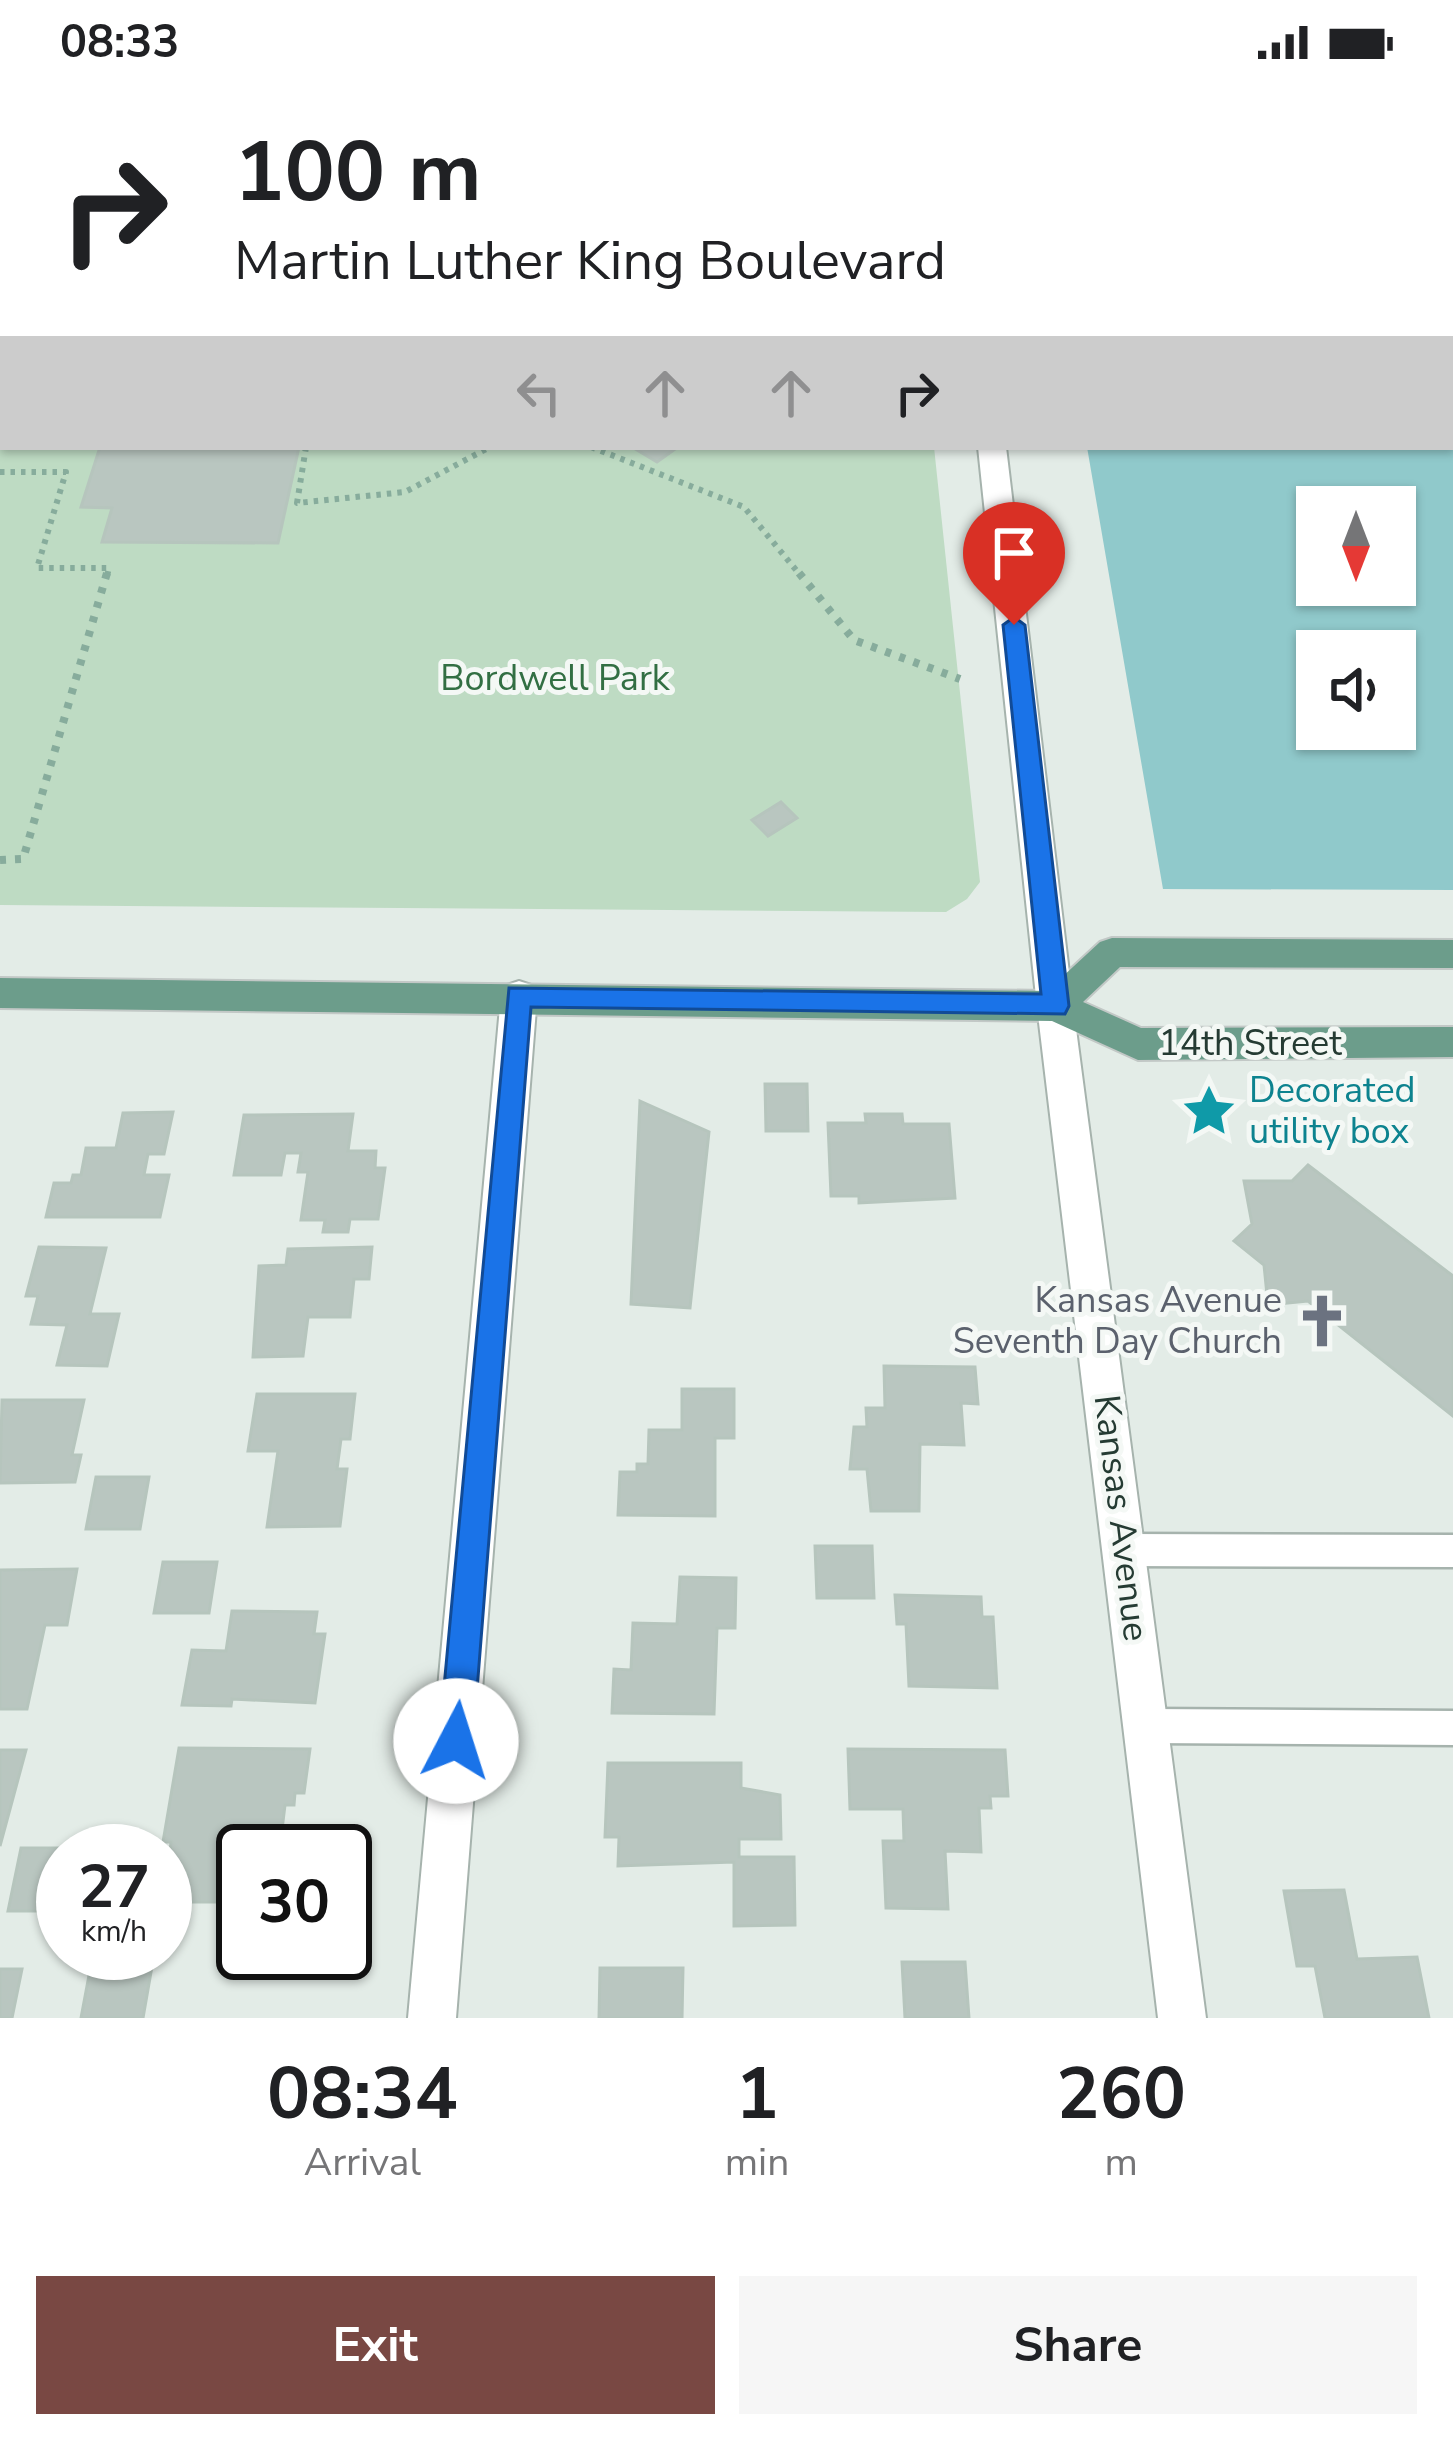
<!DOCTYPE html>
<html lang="en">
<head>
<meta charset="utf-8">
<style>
	:root { --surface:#fff; --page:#f6f6f6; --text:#202124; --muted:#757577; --accent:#794843 }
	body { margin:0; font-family:"Nunito Sans",sans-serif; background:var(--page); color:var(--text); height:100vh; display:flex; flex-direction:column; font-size:45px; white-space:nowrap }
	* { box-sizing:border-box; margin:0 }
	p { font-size:39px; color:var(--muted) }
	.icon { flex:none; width:66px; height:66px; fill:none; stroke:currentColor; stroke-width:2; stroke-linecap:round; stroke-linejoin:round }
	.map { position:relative; height:1934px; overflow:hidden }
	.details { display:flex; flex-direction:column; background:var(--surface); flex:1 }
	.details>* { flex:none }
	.top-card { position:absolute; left:0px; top:0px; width:1455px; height:366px; box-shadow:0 3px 9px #0004; background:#fff; color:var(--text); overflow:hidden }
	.needle { width:78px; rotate:180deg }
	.controls { position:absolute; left:1296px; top:402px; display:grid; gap:24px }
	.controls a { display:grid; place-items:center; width:120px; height:120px; border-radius:0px; background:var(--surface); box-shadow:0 3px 9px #0004; font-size:60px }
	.speed { position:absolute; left:36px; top:1740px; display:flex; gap:24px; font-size:60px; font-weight:700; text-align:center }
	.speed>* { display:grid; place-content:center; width:156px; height:156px; border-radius:50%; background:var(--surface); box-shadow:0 3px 9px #0004; line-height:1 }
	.speed small { font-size:30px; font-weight:400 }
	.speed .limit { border:6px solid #111; border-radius:18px; background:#fff; color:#111 }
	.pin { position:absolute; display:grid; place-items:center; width:102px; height:102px; color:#fff; margin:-123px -51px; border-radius:50% 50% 50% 0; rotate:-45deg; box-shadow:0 0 12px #0007 }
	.pin .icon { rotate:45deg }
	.me { position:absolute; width:132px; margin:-66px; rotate:5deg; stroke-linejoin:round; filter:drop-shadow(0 0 9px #0008) }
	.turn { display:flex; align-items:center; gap:42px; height:252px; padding:0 36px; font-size:54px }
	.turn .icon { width:156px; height:156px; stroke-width:2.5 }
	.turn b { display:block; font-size:84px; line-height:102px }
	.lanes { display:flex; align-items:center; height:114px; padding:0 36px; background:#0003; justify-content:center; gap:60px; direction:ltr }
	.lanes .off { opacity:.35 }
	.eta { display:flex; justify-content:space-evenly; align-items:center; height:204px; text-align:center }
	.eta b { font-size:72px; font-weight:700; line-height:84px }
	.action { display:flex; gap:24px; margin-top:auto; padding:24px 36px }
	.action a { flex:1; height:138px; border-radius:0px; background:var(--accent); color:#fff; font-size:48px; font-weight:700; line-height:138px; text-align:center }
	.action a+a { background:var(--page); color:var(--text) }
	.status { display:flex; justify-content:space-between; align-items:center; height:84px; padding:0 60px; background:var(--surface); direction:ltr }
	.status svg { height:33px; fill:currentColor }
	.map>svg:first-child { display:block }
</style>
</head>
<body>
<div class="status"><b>08:33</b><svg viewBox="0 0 49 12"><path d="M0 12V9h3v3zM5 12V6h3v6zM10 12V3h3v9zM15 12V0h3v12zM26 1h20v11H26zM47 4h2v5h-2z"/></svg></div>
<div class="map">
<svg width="1453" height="1934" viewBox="0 0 1453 1934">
	<rect width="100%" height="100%" fill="#e3ece7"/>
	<!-- green -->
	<path fill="#bedbc3" d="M0,0H69L3,3V363H934L980,798L967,815L946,828L0,821Z"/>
	<!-- water -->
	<path fill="#90c9cb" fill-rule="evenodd" d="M1453,142V806L1163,805L1087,363H1452ZM1317,423H1395V501H1317ZM1317,567H1395V645H1317Z"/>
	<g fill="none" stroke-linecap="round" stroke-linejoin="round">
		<!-- stream -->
		<path stroke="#90c9cb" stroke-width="10" d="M0,0L5,3"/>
	</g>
	<!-- building -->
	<path fill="#b9c6c0" stroke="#b6c5bd" stroke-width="3" d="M100,363H299L278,459L102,458L112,424L81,423Z
		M632,363H678L657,378Z
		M781,718L797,734L768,752L752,736Z
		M765,1000H807L808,1047H766Z
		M640,1017L709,1048L690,1224L631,1220Z
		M173,1028L164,1070H148L144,1091H169L160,1133H46L54,1099H71L73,1091H81L86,1064H116L123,1029Z
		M353,1030L348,1067H376L375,1084H385L378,1135H350L348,1148H323L325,1136H301L308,1088H298L301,1069H285L281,1091H234L244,1031Z
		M865,1030H902L903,1040H949L955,1114L859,1119V1112H831L828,1039H866Z
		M1308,1081L1453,1192V1332L1308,1217L1268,1221L1264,1181L1234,1157L1252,1140L1244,1097H1292Z
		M39,1163L106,1164L90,1230H119L107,1282L57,1281L67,1241L31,1240L38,1212H26Z
		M372,1163L369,1195H354L350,1233H308L303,1272L253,1273L259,1182L286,1181L288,1165Z
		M884,1282L975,1283L978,1320L961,1319L964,1361L920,1360L919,1427H871L867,1385H850L854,1343H867L866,1324H885Z
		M682,1305H734V1354H715V1432L618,1431L620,1388H637V1380H648L649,1346H682Z
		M257,1310H355L350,1355H341L337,1385H347L340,1442L267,1443L278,1367H248Z
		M2,1316H84L72,1371H81L75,1398L0,1399Z
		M96,1393H149L140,1445H86Z
		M815,1462H872L874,1514H817Z
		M163,1478H217L209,1529H154Z
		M77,1485L67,1541H45L27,1625H0V1486Z
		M680,1493L736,1494L735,1544H717L714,1630L612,1629L614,1585L631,1586L633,1539L677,1540Z
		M895,1511L981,1513L982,1533H993L997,1604L909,1602L906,1540H897Z
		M232,1527L317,1528L314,1550H325L315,1619L232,1615L231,1622L182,1621L192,1566L226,1567Z
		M179,1664L310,1665L304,1709H295L294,1721H285L280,1762H228L220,1818H165L171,1758H163Z
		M848,1665L1005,1666L1008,1712H990L991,1724H979L981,1768L945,1767L948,1825L886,1824L883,1757H904L903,1725H850Z
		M0,1666H26L0,1762Z
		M608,1679H741V1704L780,1711L781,1755H739V1773H794L795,1841L734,1842V1778L618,1782L619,1753H605Z
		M21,1764H79L63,1767V1827H8Z
		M1344,1806L1357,1875L1417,1873L1429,1934H1325L1315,1882H1297L1284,1807Z
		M93,1870L154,1871L143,1934H81Z
		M902,1878H965L969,1934H905Z
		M600,1884H683L682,1934H599Z
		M0,1885H22L12,1934H0Z"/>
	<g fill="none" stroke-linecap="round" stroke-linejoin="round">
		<defs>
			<path id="service" d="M1125,1450L1453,1451V1483L1125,1482L1114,1477L1109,1466L1114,1455Z
				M1148,1625L1453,1627V1661L1148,1659L1136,1654L1131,1642L1136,1630Z"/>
			<path id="minor" d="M497,0H550L553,3H500Z
				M1288,0H1312L1313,3H1289Z
				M1452,13H1453V27H1452Z
				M519,897L531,901L537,912L456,1934H408L501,912L507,901Z"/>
			<path id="tertiary" d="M936,0H960V3H936Z
				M978,363H1006L1073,922L1206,1934H1158L1037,922Z"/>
			<path id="primary" d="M1112,854L1453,856V884L1120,883L1083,918L1141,944L1453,943V973L1138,976L1052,937L0,924V894L1047,907L1100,858Z"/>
		</defs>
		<!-- service casing -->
		<use href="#service" stroke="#a6b3ad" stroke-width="5"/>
		<!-- minor casing -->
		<use href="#minor" stroke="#a6b3ad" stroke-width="4"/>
		<!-- tertiary casing -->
		<use href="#tertiary" stroke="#a6b3ad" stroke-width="4"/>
		<!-- primary casing -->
		<use href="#primary" stroke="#c2c8c6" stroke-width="4"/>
		<!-- path-far1 -->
		<path stroke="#87ac9c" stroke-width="6" stroke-dasharray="4.5 6" stroke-linecap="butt" d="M306,363L297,419L405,408L490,363
			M591,363L744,423L801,492
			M0,388H66L37,484H109L107,492"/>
		<!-- path -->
		<path stroke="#87ac9c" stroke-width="8" stroke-dasharray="6 9" stroke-linecap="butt" d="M799,489L854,556L960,595
			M0,776L23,775L107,489"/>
		<!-- service -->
		<use href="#service" fill="#fff" fill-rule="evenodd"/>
		<!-- minor -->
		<use href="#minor" fill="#fff" fill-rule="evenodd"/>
		<!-- tertiary -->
		<use href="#tertiary" fill="#fff" fill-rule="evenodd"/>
		<!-- primary -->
		<use href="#primary" fill="#6c9d8b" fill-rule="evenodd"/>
	</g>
	<!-- route -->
	<path fill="#1a73e8" stroke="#114b97" stroke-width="3" d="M1014,533L1025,541L1069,922L1065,930L531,923L473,1657L468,1669L456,1674L444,1669L439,1657L509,904L1041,910L1003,541Z"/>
	<!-- icons -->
	<defs>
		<symbol id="sight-bare" viewBox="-9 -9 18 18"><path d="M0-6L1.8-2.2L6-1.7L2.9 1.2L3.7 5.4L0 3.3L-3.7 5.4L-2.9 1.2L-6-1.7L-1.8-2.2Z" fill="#0f9aa8" stroke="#f4f8f5" stroke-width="2.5" paint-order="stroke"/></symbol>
		<symbol id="church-bare" viewBox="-9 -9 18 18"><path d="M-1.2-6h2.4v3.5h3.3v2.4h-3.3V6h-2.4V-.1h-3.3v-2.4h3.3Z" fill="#6b7280" stroke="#f4f8f5" stroke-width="2.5" paint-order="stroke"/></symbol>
	</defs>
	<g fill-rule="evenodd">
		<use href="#sight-bare" x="1171" y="989" width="76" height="76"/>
		<use href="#church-bare" x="1284" y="1199" width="76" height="76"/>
	</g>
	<g text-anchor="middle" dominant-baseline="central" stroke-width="10" stroke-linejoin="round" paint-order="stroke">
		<!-- park labels -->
		<g font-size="36" fill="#326f43" stroke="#f4f8f5">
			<text x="555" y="594">Bordwell Park</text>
		</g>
		<!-- street labels -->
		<g font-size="36" fill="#253b33" stroke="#f4f8f5">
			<text x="1250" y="959">14th Street</text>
			<text transform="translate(1121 1434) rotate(83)">Kansas Avenue</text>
		</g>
		<!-- culture labels -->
		<g font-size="36" fill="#0d838f" stroke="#f4f8f5" text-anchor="start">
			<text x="1249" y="1006">Decorated<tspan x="1249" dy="41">utility box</tspan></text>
		</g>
		<!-- worship labels -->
		<g font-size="36" fill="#5b616d" stroke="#f4f8f5" text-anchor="end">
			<text x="1282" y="1216">Kansas Avenue<tspan x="1282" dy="41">Seventh Day Church</tspan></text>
		</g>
	</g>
</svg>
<div class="controls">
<a><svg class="needle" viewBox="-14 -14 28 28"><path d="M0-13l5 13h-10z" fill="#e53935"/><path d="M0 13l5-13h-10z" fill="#757577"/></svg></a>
<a><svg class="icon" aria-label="sound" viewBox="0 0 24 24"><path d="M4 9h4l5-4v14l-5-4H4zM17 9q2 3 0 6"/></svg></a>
</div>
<div class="speed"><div>27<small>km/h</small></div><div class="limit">30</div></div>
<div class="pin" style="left:1014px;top:541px;background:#d93025"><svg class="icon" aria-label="arrive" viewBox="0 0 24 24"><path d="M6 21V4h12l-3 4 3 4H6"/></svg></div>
<svg class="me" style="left:456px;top:1657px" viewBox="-20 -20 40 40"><circle r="19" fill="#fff"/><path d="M0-13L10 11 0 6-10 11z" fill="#1a73e8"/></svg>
<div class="top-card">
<div class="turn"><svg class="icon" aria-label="right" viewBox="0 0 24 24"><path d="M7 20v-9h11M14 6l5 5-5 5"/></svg><div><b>100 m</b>Martin Luther King Boulevard</div></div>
<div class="lanes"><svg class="icon off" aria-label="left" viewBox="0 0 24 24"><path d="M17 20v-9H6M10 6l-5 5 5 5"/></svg><svg class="icon off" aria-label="ahead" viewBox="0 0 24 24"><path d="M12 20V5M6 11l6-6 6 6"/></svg><svg class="icon off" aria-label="ahead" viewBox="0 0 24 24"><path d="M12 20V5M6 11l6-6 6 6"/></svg><svg class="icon" aria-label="right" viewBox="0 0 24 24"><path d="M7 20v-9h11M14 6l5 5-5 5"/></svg></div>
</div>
</div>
<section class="details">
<div class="eta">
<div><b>08:34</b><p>Arrival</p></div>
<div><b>1</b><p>min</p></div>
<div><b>260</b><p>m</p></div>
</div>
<div class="action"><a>Exit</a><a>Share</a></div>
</section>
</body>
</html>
